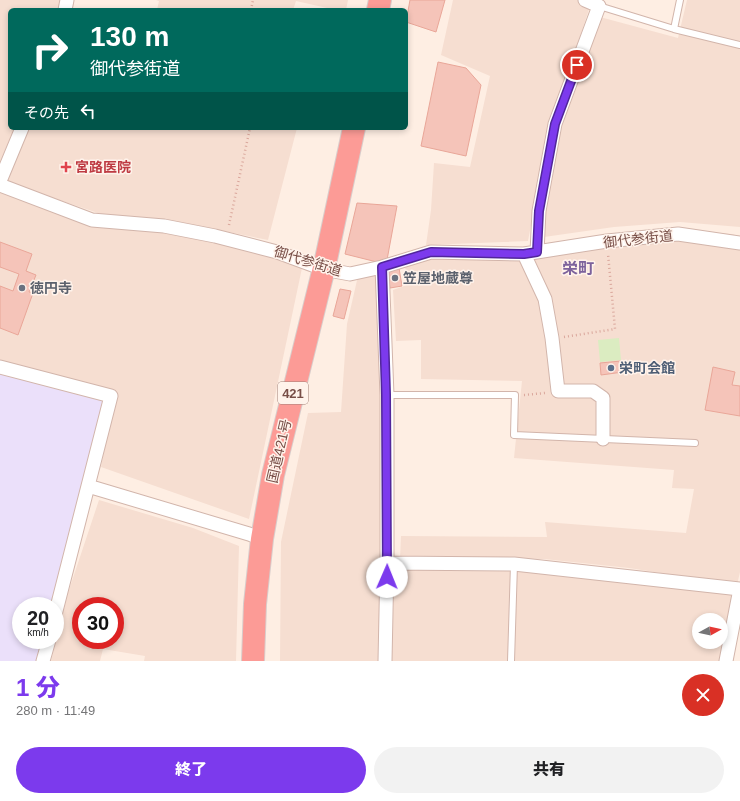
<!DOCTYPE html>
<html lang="ja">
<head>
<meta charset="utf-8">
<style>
	:root { --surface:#fff; --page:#f2f2f2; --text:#202124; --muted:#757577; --accent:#7c3aed }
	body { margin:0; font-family:Helvetica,"Noto Sans JP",sans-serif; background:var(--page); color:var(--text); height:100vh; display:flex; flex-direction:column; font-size:15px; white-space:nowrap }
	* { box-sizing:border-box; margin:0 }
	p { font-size:13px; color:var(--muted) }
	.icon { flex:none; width:22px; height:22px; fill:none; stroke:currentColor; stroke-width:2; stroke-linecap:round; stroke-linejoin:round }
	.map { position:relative; height:661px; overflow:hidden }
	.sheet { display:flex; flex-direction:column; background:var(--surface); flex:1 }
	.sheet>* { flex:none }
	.guide { position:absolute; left:8px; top:8px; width:400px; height:122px; border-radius:6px; box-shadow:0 2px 6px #0003; background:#00695c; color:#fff; overflow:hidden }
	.needle { width:26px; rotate:82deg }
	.tools { position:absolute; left:692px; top:613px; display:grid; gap:8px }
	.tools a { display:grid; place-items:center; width:36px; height:36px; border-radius:50%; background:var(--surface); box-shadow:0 2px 6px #0003; font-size:20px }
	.speed { position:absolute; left:12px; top:597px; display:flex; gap:8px; font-size:20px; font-weight:700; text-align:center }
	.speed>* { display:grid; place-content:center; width:52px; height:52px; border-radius:50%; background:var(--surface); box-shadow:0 2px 6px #0003; line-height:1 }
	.speed small { font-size:10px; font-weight:400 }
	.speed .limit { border:6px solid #d22; background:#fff; color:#111 }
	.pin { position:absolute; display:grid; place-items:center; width:34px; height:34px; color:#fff; margin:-17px; border:2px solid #fff; border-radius:50%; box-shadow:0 1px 4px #0007 }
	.me { position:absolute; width:44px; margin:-22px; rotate:1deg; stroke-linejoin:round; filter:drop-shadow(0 0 3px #0008) }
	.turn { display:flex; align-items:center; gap:14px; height:84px; padding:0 16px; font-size:18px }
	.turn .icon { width:52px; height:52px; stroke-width:2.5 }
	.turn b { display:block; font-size:28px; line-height:34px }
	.then { display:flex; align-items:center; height:38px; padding:0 16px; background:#0003; gap:8px; font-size:15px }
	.round { display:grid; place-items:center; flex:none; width:42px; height:42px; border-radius:21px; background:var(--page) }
	.headline { display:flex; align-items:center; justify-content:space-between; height:68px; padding:0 16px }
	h1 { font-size:24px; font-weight:800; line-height:30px; color:var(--accent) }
	.primary-button { display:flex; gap:8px; margin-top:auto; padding:8px 16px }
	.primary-button a { flex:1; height:46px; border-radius:24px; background:var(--accent); color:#fff; font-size:16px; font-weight:800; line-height:46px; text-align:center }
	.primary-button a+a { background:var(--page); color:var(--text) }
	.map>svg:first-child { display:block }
</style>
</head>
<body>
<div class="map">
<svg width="740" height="661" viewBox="0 0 740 661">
	<rect width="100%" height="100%" fill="#feeee3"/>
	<!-- residential -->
	<path fill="#f6ded1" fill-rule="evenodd" d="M0,0H62L59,10H10V128H14L0,163Z
		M156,0H348L346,10H336L296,1L293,10H157L159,1Z
		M453,0H592L548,135L528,241L426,245L431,210L434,163L470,167L490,76L441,55Z
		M687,0H740V227L680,222L614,227L544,237L548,180L557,134L600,17L678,38Z
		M28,128H297L268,240L164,219L101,214L6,182Z
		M0,191L95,227L143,225L258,251L302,268L249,519L101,467L115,394L0,362Z
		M677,230L731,234L740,236V572L737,585L629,568L544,559L478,558L400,560L401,536L547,537L545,522L686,533L694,489L672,488L674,470L514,458L522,381L421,379V340L396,341L393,290L407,285L405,265L441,256Z
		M377,274L382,387V564L379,661H280L281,542L308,413L341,412L347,324L358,276Z
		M99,500L193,528L239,546L236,661H144L145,656L103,649L100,661H51L68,593ZM81,606H115V640H81Z
		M517,567L733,593L721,661H391L395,568ZM699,620H721V642H699Z"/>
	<!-- education -->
	<path fill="#ebe0fa" d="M0,371L107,396L53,606H21V640H44L38,661H0Z"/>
	<!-- green -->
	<path fill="#dbecc1" d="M619,338L621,360L600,362L598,340Z"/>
	<!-- building -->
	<path fill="#f5c4b9" stroke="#e9a698" d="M410,0H445L436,32L406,22Z
		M438,62L466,68L481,85L466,156L421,146Z
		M357,203L397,206L387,260L377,262L345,254Z
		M0,242L32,254L26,271L36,275L29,292L33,293L18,335L0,328V286L13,291L19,274L0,267Z
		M399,268L402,286L390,288L387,269Z
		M340,289L351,291L344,319L333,316Z
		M621,361L623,372L601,375L600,363Z
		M713,367L735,372L732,385L740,386V416L705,410Z"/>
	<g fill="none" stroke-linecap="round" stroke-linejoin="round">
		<defs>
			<path id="lane" d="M599,6L674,29L740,45
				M674,29L680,0
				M387,395H515L514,435L695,443
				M511,661L514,564"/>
			<path id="street" d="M65,10L67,0
				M0,181L22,128
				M0,185L92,220L164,226L215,236L277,252L323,269L350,274L382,267L431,252L524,254L607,241L678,234L740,243
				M537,252L539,211L555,124L599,6L585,0
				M524,254L545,299L552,338L558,391H593L603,398V439
				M382,267L387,395V563L385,661
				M0,367L111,396L55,615
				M88,486L249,534L262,539
				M387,563L514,564L740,589
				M43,661L49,640
				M726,661L740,589"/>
			<path id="highway" d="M378,10L380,0
				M253,661L255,604L262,539L273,475L325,264L354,128"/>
		</defs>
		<!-- lane casing -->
		<use href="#lane" stroke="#d2b5ab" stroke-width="8"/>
		<!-- street casing -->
		<use href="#street" stroke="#d2b5ab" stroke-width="15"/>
		<!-- highway casing -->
		<use href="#highway" stroke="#d9cdcb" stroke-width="24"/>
		<!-- path -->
		<path stroke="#daa79c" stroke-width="2.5" stroke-dasharray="1 3" stroke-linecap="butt" d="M251,10L253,0
			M229,225L250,128
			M564,337L615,329L608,254
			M524,395L545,393"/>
		<!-- lane -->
		<use href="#lane" stroke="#fff" stroke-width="6"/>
		<!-- street -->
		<use href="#street" stroke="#fff" stroke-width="13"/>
		<!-- highway -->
		<use href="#highway" stroke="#fc9b96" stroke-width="22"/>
	</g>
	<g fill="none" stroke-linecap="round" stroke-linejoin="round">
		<defs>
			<path id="route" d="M387,577L386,395L382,267L431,252L524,254L537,252L539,211L555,124L577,65"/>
		</defs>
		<!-- route casing -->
		<use href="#route" stroke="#51269a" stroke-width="10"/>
		<!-- route -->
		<use href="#route" stroke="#7c3aed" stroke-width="7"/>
	</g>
	<!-- markers -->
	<path fill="#e0444e" stroke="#fff3eb" stroke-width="1.5" d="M64 161h4v4h4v4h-4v4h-4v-4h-4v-4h4z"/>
	<g fill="#6b7280" stroke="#fff3eb" stroke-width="1.5">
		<circle cx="395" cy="278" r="4"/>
		<circle cx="22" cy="288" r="4"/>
	</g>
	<circle fill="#5c6f8a" stroke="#fff3eb" stroke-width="1.5" cx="611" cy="368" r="4"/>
	<g text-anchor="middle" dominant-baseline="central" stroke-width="3" stroke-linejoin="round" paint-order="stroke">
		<!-- shield labels -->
		<rect fill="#fff3eb" stroke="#a08078" stroke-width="1" x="278" y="382" width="30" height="22" rx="3"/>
		<g font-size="13" font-weight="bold" fill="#784e47">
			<text x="293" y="393">421</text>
		</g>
		<!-- health labels -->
		<g font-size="14" font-weight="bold" fill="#be3a42" stroke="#fff3eb" text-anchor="start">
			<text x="75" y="167">宮路医院</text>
		</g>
		<!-- street labels -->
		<g font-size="14" fill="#784e47" stroke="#fff3eb">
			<text transform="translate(638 239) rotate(-6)">御代参街道</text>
			<text transform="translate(308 261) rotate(17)">御代参街道</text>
			<text transform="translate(279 451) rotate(-77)">国道421号</text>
		</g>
		<!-- worship labels -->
		<g font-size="14" font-weight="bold" fill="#5b616d" stroke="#fff3eb" text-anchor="start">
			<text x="403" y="278">笠屋地蔵尊</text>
			<text x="30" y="288">徳円寺</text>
		</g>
		<!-- service labels -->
		<g font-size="14" font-weight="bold" fill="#4e5e75" stroke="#fff3eb" text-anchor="start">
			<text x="619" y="368">栄町会館</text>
		</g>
		<!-- quarter labels -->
		<g font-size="16" font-weight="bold" fill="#7c629c" stroke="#fff3eb">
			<text x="578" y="268">栄町</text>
		</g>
	</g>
</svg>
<div class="tools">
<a><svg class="needle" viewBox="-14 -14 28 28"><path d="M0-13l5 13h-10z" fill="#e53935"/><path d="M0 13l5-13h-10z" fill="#757577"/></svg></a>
</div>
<div class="speed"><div>20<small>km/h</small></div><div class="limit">30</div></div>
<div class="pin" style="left:577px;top:65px;background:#d93025"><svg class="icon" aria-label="arrive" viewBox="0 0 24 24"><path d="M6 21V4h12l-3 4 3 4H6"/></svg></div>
<svg class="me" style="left:387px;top:577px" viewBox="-20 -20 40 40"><circle r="19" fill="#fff"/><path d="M0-13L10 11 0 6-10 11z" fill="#7c3aed"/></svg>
<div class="guide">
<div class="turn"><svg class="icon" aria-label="right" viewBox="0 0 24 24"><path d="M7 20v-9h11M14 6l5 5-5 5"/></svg><div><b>130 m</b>御代参街道</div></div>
<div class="then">その先<svg class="icon" aria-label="left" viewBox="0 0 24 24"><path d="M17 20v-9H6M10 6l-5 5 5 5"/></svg></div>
</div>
</div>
<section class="sheet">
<div class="headline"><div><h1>1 分</h1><p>280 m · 11:49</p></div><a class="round" style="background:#d93025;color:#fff"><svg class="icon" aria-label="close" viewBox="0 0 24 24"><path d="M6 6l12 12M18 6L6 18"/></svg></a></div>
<div class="primary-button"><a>終了</a><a>共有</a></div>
</section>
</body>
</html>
